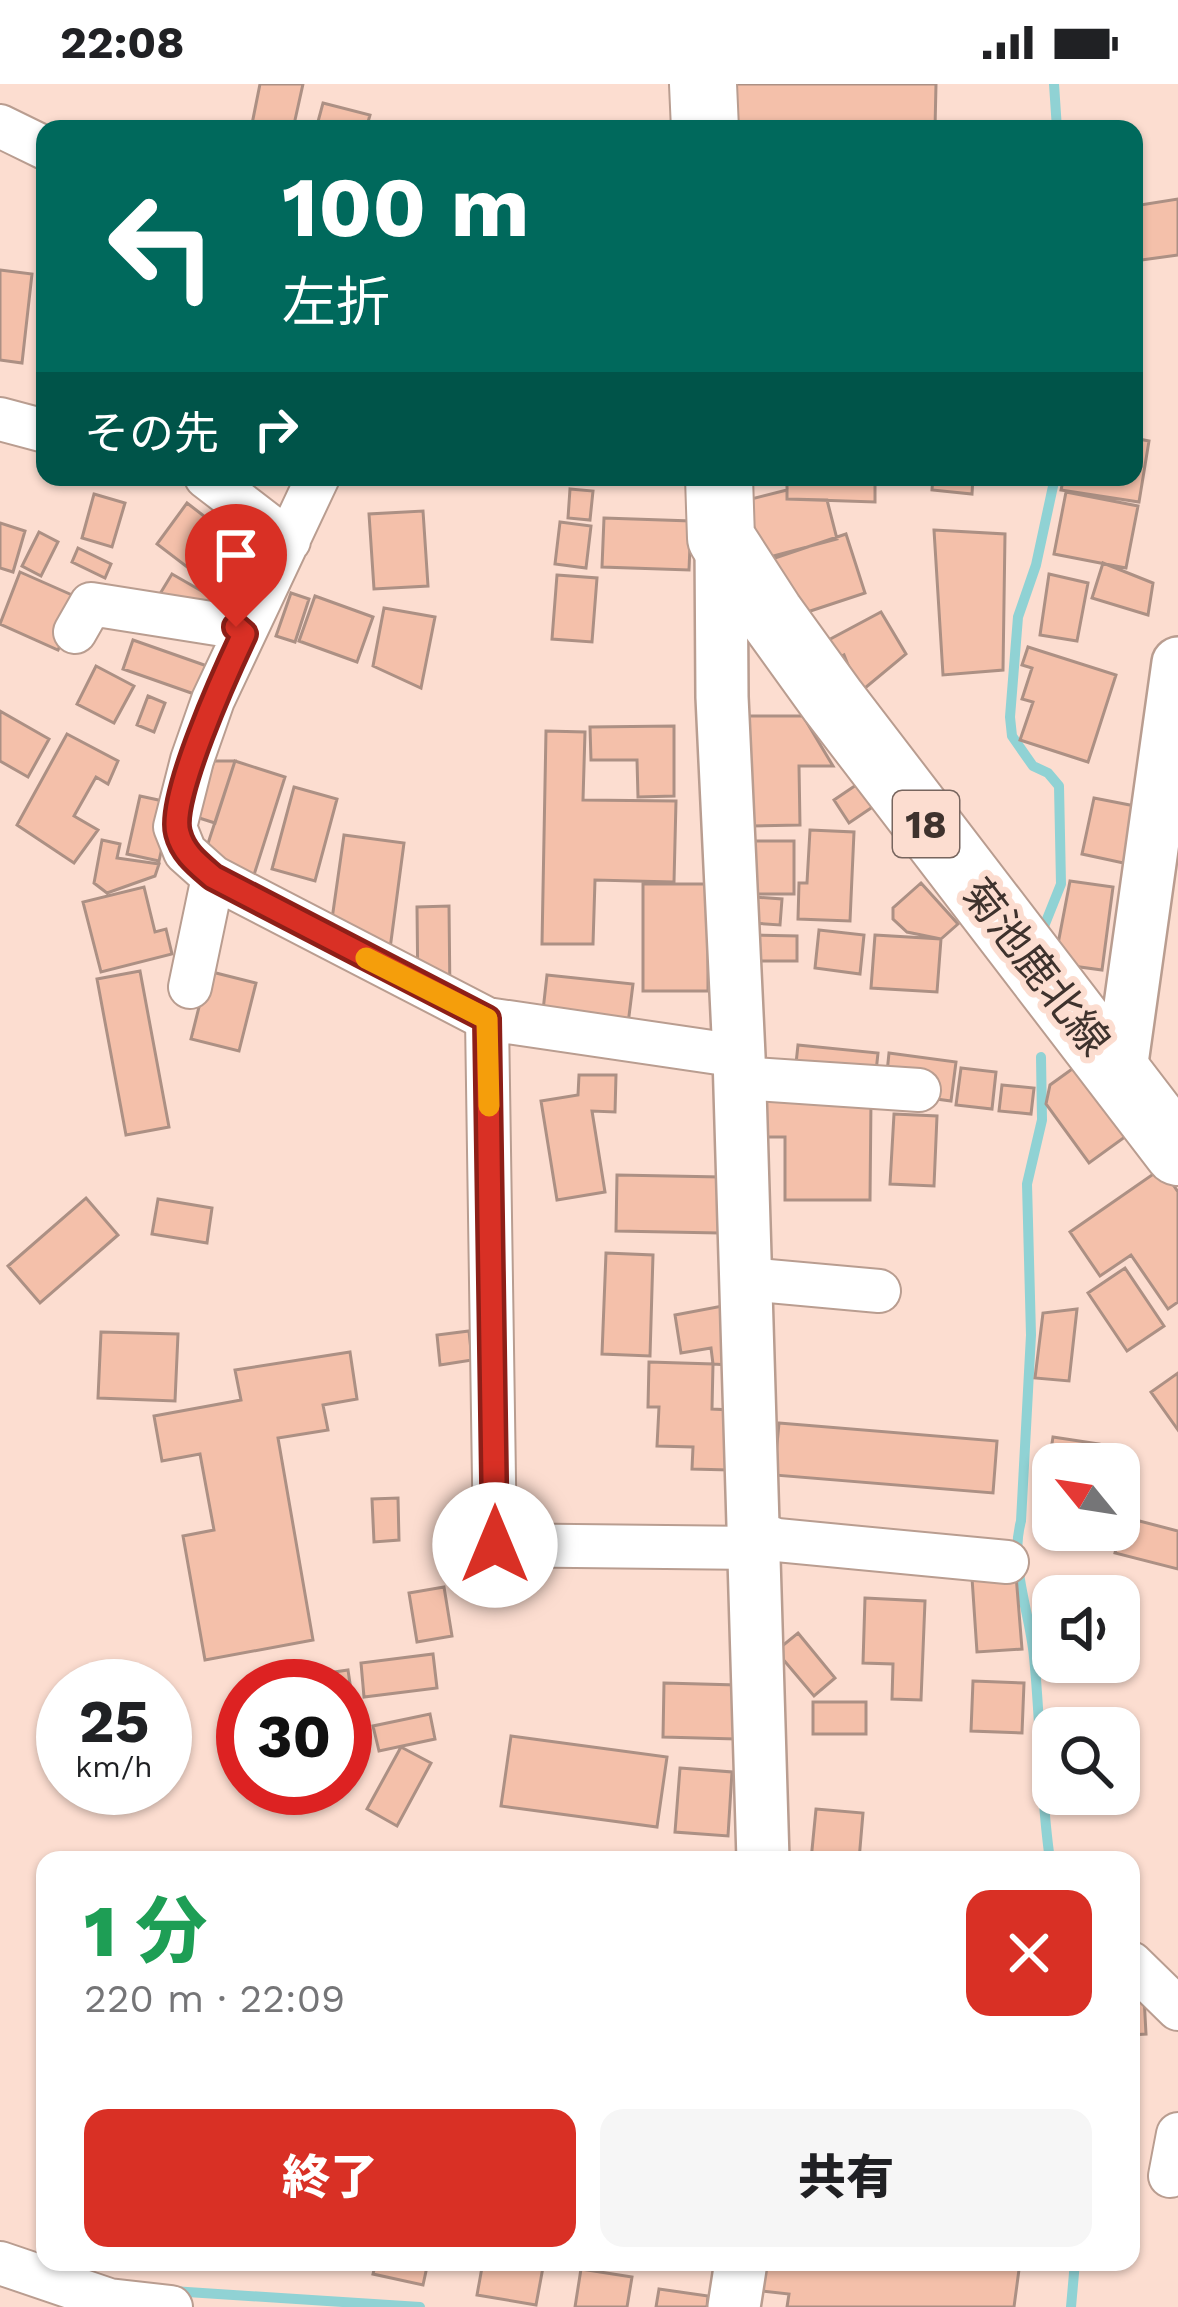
<!DOCTYPE html>
<html lang="ja">
<head>
<meta charset="utf-8">
<style>
	:root { --surface:#fff; --page:#f6f6f6; --text:#202124; --muted:#757577; --accent:#d93025 }
	body { margin:0; font-family:"Work Sans","Noto Sans JP",sans-serif; background:var(--page); color:var(--text); height:100vh; display:flex; flex-direction:column; font-size:45px; white-space:nowrap }
	* { box-sizing:border-box; margin:0 }
	p { font-size:39px; color:var(--muted) }
	.icon { flex:none; width:66px; height:66px; fill:none; stroke:currentColor; stroke-width:2; stroke-linecap:round; stroke-linejoin:round }
	.map { position:relative; flex:1; overflow:hidden }
	.panel { position:absolute; left:36px; top:1767px; width:1104px; height:420px; display:flex; flex-direction:column; background:var(--surface); border-radius:24px; box-shadow:0 3px 9px #0004 }
	.panel>* { flex:none }
	.guide { position:absolute; left:36px; top:36px; width:1107px; height:366px; border-radius:24px; box-shadow:0 3px 9px #0004; background:#00695c; color:#fff; overflow:hidden }
	.needle { width:78px; rotate:300deg }
	.tools { position:absolute; left:1032px; top:1359px; display:grid; gap:24px }
	.tools a { display:grid; place-items:center; width:108px; height:108px; border-radius:24px; background:var(--surface); box-shadow:0 3px 9px #0004; font-size:60px }
	.speed { position:absolute; left:36px; top:1575px; display:flex; gap:24px; font-size:60px; font-weight:700; text-align:center }
	.speed>* { display:grid; place-content:center; width:156px; height:156px; border-radius:50%; background:var(--surface); box-shadow:0 3px 9px #0004; line-height:1 }
	.speed small { font-size:30px; font-weight:400 }
	.speed .limit { border:18px solid #d22; background:#fff; color:#111 }
	.pin { position:absolute; display:grid; place-items:center; width:102px; height:102px; color:#fff; margin:-123px -51px; border-radius:50% 50% 50% 0; rotate:-45deg; box-shadow:0 0 12px #0007 }
	.pin .icon { rotate:45deg }
	.me { position:absolute; width:132px; margin:-66px; rotate:0deg; stroke-linejoin:round; filter:drop-shadow(0 0 9px #0008) }
	.turn { display:flex; align-items:center; gap:42px; height:252px; padding:0 48px; font-size:54px }
	.turn .icon { width:156px; height:156px; stroke-width:2.5 }
	.turn b { display:block; font-size:84px; line-height:102px }
	.then { display:flex; align-items:center; height:114px; padding:0 48px; background:#0003; gap:24px; font-size:45px }
	.round { display:grid; place-items:center; flex:none; width:126px; height:126px; border-radius:24px; background:var(--page) }
	.headline { display:flex; align-items:center; justify-content:space-between; height:204px; padding:0 48px }
	h1 { font-size:72px; font-weight:800; line-height:90px; color:#1e9e55 }
	.action { display:flex; gap:24px; margin-top:auto; padding:24px 48px }
	.action a { flex:1; height:138px; border-radius:24px; background:var(--accent); color:#fff; font-size:48px; font-weight:800; line-height:138px; text-align:center }
	.action a+a { background:var(--page); color:var(--text) }
	.status { display:flex; justify-content:space-between; align-items:center; height:84px; padding:0 60px; background:var(--surface); direction:ltr }
	.status svg { height:33px; fill:currentColor }
	.map>svg:first-child { display:block }
</style>
</head>
<body>
<div class="status"><b>22:08</b><svg viewBox="0 0 49 12"><path d="M0 12V9h3v3zM5 12V6h3v6zM10 12V3h3v9zM15 12V0h3v12zM26 1h20v11H26zM47 4h2v5h-2z"/></svg></div>
<div class="map">
<svg width="1178" height="2223" viewBox="0 0 1178 2223">
	<rect width="100%" height="100%" fill="#fcddd0"/>
	<g fill="none" stroke-linecap="round" stroke-linejoin="round">
		<!-- stream -->
		<path stroke="#90d2d4" stroke-width="10" d="M1054,0L1057,45
			M1043,845L1061,800L1059,702L1048,689L1033,682L1012,652L1010,633L1018,533L1036,481L1055,393
			M1041,973L1042,1036L1027,1100L1031,1251L1021,1437C1009,1481 1030,1528 1034,1573C1041,1641 1040,1708 1050,1776
			M172,2207L420,2223
			M1071,2223L1075,2178"/>
	</g>
	<!-- building -->
	<path fill="#f4c0aa" stroke="#ac9084" stroke-width="3" d="M260,0H303L293,45H251Z
		M734,0H936L935,45H733Z
		M323,19L370,31L366,45H316Z
		M1178,115V171L1134,177V122Z
		M0,186L32,190L22,279L0,276Z
		M1134,354L1149,357L1139,418L1061,406L1064,393H1134Z
		M787,393H875V418L787,415Z
		M933,393H973L972,410L932,406Z
		M570,405L593,407L590,436L568,434Z
		M787,406V415L827,416L837,455L762,475L747,416Z
		M1066,408L1138,422L1126,484L1054,470Z
		M94,410L125,419L112,463L82,454Z
		M187,419L226,449L195,489L157,460Z
		M423,427L428,502L374,505L369,430Z
		M604,434L691,437L689,486L602,483Z
		M560,438L591,442L586,484L555,480Z
		M0,439L25,447L13,488L0,484Z
		M934,446L1005,450L1003,586L943,591Z
		M39,448L58,458L41,492L22,482Z
		M846,450L865,509L786,535L766,477Z
		M78,464L111,480L105,494L72,478Z
		M1103,479L1153,499L1148,531L1092,514Z
		M20,488L81,515L58,566L0,540Z
		M172,490L226,521L155,518Z
		M1049,490L1088,499L1077,557L1040,551Z
		M557,491L597,494L592,558L552,555Z
		M291,509L309,515L295,558L276,552Z
		M315,512L373,533L357,578L299,557Z
		M384,524L435,533L421,604L373,582Z
		M881,528L906,570L859,609L844,571L833,577L821,560Z
		M133,556L207,582L197,611L123,585Z
		M1028,563L1116,591L1088,678L1020,656L1033,618L1022,615L1032,584L1022,581Z
		M96,582L134,602L114,639L77,620Z
		M148,612L165,619L154,648L137,641Z
		M0,627L49,655L28,693L0,677Z
		M746,632H803L833,682H799L800,741L751,742Z
		M674,642V712L638,713L637,676H591L590,643Z
		M546,647L585,648L583,716L676,717L674,798L595,796L593,860H542Z
		M67,650L118,677L108,700L96,693L74,732L98,746L74,779L17,741Z
		M214,677H235L215,739L196,733Z
		M235,677L285,693L247,813L196,796Z
		M859,699L874,722L849,739L834,716Z
		M294,703L337,715L315,797L272,785Z
		M140,712L172,719L159,777L127,770Z
		M1094,714L1140,723L1128,780L1082,770Z
		M810,746L854,748L850,837L798,835L799,799H807Z
		M344,751L404,759L386,895L327,870Z
		M102,756L120,760L117,774L159,780L155,792L107,809L94,799Z
		M750,757H794V810H750Z
		M1070,797L1113,803L1102,886L1073,882L1058,860Z
		M921,799L958,840L941,855L907,848L893,835V824Z
		M643,800H708V907H643Z
		M144,803L155,848L166,845L172,870L101,888L83,818Z
		M754,813L782,815L780,841L752,839Z
		M449,822L450,914H418L417,823Z
		M819,846L864,851L860,890L815,884Z
		M754,851L797,852V877H754Z
		M875,851L941,855L937,908L871,904Z
		M140,887L169,1043L126,1051L97,895Z
		M208,887L256,899L239,967L191,955Z
		M547,891L633,900L624,972L539,962Z
		M798,961L878,969L874,1006L794,998Z
		M889,969L956,978L951,1017L885,1008Z
		M1079,980L1129,1050L1089,1079L1046,1020L1050,1001Z
		M961,984L996,988L992,1025L956,1021Z
		M579,991H616L615,1028L592,1027L605,1108L557,1116L541,1017L578,1011Z
		M1002,1001L1034,1004L1031,1030L999,1027Z
		M871,1016L870,1116H785V1053H762V1017Z
		M894,1030L937,1032L934,1102L890,1100Z
		M1162,1084L1178,1108V1218L1168,1225L1131,1171L1100,1192L1070,1148Z
		M617,1091L721,1093L719,1149L616,1147Z
		M86,1114L118,1151L40,1219L8,1182Z
		M158,1115L212,1124L207,1159L152,1150Z
		M606,1169L653,1171L650,1272L602,1270Z
		M1125,1184L1164,1242L1127,1267L1088,1209Z
		M733,1220L729,1281L713,1280L711,1264L681,1269L675,1231Z
		M1077,1225L1069,1297L1035,1294L1043,1229Z
		M469,1247L472,1276L440,1281L437,1251Z
		M101,1248L178,1250L175,1317L98,1314Z
		M350,1268L357,1315L323,1321L328,1346L278,1354L313,1556L205,1576L183,1452L214,1446L200,1370L162,1377L154,1332L241,1316L235,1286Z
		M649,1278L713,1280L712,1325L731,1326L729,1386L692,1385L693,1363L657,1362L659,1323H648Z
		M1178,1289V1346L1151,1308Z
		M779,1339L997,1357L993,1409L774,1391Z
		M1053,1353L1099,1360L1096,1380H1053V1444L1039,1442Z
		M398,1414L399,1456L374,1458L372,1415Z
		M1124,1433L1178,1447V1485L1115,1469Z
		M1016,1491L1022,1565L977,1568L972,1494Z
		M444,1503L452,1552L417,1558L409,1509Z
		M865,1514L925,1517L921,1616L892,1615L893,1580L863,1579Z
		M798,1549L835,1594L814,1612L776,1567Z
		M433,1570L437,1604L364,1613L361,1579Z
		M348,1586L353,1620L345,1621V1602H287L286,1595Z
		M973,1597L1024,1599L1022,1649L971,1647Z
		M664,1599L737,1601L736,1655L663,1653Z
		M813,1618H866V1650H813Z
		M430,1630L435,1655L379,1667L373,1642Z
		M511,1652L667,1673L657,1743L501,1722Z
		M401,1663L431,1679L397,1742L367,1725Z
		M680,1684L732,1688L728,1752L675,1748Z
		M816,1725L863,1729L859,1776H811Z
		M1131,1894H1143L1146,1950L1131,1951Z
		M376,2178H428L423,2201L373,2190Z
		M483,2178H544L536,2221L477,2211Z
		M765,2178H1020L1014,2223H787L789,2210L761,2207Z
		M581,2185L632,2193L627,2223H575Z
		M659,2205L708,2212L707,2223H656Z"/>
	<g fill="none" stroke-linecap="round" stroke-linejoin="round">
		<defs>
			<path id="minor" d="M0,42L45,64
				M0,335L45,347
				M206,393L289,457
				M318,393L213,616L192,676L175,743L185,768L213,793L487,935L739,972
				M75,548L91,520L236,543L244,550
				M190,903L213,793
				M487,935L495,1461L756,1464
				M740,994L919,1006
				M747,1195L879,1207
				M755,1448L777,1456L1007,1478
				M1131,1879L1178,1925
				M1170,2092L1178,2050
				M0,2179L109,2216L171,2223"/>
			<path id="tertiary" d="M721,454L722,613L739,972L763,1776
				M1120,993L1178,579
				M734,2223L741,2178"/>
			<path id="primary" d="M703,0L705,45
				M719,393L721,454L770,530L832,616L1178,1068"/>
		</defs>
		<!-- minor casing -->
		<use href="#minor" stroke="#b99d90" stroke-width="46"/>
		<!-- tertiary casing -->
		<use href="#tertiary" stroke="#b99d90" stroke-width="56"/>
		<!-- primary casing -->
		<use href="#primary" stroke="#b99d90" stroke-width="70"/>
		<!-- minor -->
		<use href="#minor" stroke="#fff" stroke-width="42"/>
		<!-- tertiary -->
		<use href="#tertiary" stroke="#fff" stroke-width="51"/>
		<!-- primary -->
		<use href="#primary" stroke="#fff" stroke-width="66"/>
	</g>
	<g fill="none" stroke-linecap="round" stroke-linejoin="round">
		<defs>
			<path id="route" d="M236,543L244,550C227,586 168,715 178,749C183,769 198,780 213,793L487,935L495,1461"/>
		</defs>
		<!-- route casing -->
		<use href="#route" stroke="#8d1f18" stroke-width="30"/>
		<!-- route -->
		<use href="#route" stroke="#d93025" stroke-width="21"/>
		<!-- slow -->
		<path stroke="#f59e0b" stroke-width="21" d="M366,874L487,935L489,1022"/>
	</g>
	<g text-anchor="middle" dominant-baseline="central" stroke-width="12" stroke-linejoin="round" paint-order="stroke">
		<!-- shield labels -->
		<rect fill="#fcddd0" stroke="#77655e" stroke-width="3" x="893" y="707" width="66" height="66" rx="9"/>
		<g font-size="39" font-weight="bold" fill="#3e322d">
			<text x="926" y="740">18</text>
		</g>
		<!-- street labels -->
		<g font-size="42" fill="#3e322d" stroke="#fcddd0">
			<text transform="translate(1036 883) rotate(52)">菊池鹿北線</text>
		</g>
	</g>
</svg>
<div class="tools">
<a><svg class="needle" viewBox="-14 -14 28 28"><path d="M0-13l5 13h-10z" fill="#e53935"/><path d="M0 13l5-13h-10z" fill="#757577"/></svg></a>
<a><svg class="icon" aria-label="sound" viewBox="0 0 24 24"><path d="M4 9h4l5-4v14l-5-4H4zM17 9q2 3 0 6"/></svg></a>
<a><svg class="icon" aria-label="search" viewBox="0 0 24 24"><circle cx="10" cy="10" r="6"/><path d="M15 15l6 6"/></svg></a>
</div>
<div class="speed"><div>25<small>km/h</small></div><div class="limit">30</div></div>
<div class="pin" style="left:236px;top:543px;background:#d93025"><svg class="icon" aria-label="arrive" viewBox="0 0 24 24"><path d="M6 21V4h12l-3 4 3 4H6"/></svg></div>
<svg class="me" style="left:495px;top:1461px" viewBox="-20 -20 40 40"><circle r="19" fill="#fff"/><path d="M0-13L10 11 0 6-10 11z" fill="#d93025"/></svg>
<div class="guide">
<div class="turn"><svg class="icon" aria-label="left" viewBox="0 0 24 24"><path d="M17 20v-9H6M10 6l-5 5 5 5"/></svg><div><b>100 m</b>左折</div></div>
<div class="then">その先<svg class="icon" aria-label="right" viewBox="0 0 24 24"><path d="M7 20v-9h11M14 6l5 5-5 5"/></svg></div>
</div>
<section class="panel">
<div class="headline"><div><h1>1 分</h1><p>220 m · 22:09</p></div><a class="round" style="background:#d93025;color:#fff"><svg class="icon" aria-label="close" viewBox="0 0 24 24"><path d="M6 6l12 12M18 6L6 18"/></svg></a></div>
<div class="action"><a>終了</a><a>共有</a></div>
</section>
</div>
</body>
</html>
